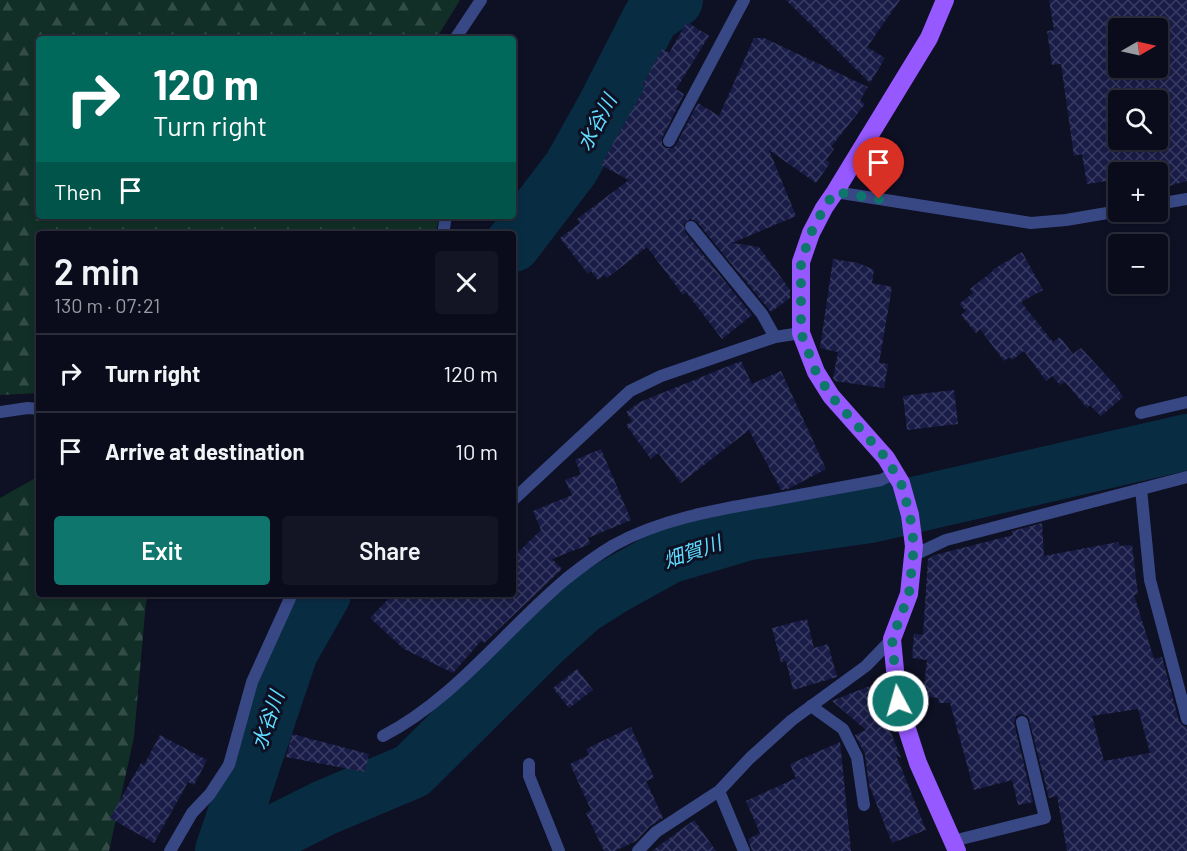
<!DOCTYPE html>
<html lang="en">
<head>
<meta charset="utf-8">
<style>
	:root { --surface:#0a0c1b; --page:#131524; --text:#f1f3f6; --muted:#999ba3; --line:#2a2c3a; --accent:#0f766e }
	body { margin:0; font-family:Barlow,"Noto Sans JP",sans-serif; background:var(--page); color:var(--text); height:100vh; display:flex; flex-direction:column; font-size:22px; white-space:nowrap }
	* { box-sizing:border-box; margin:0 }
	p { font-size:20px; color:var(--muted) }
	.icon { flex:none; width:33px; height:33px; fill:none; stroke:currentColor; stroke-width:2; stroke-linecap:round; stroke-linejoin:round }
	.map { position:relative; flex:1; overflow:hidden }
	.details { position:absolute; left:36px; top:231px; width:480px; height:366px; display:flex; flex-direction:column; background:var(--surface); border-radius:6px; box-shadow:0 3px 9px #0003,0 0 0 2px var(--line) }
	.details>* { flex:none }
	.banner { position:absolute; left:36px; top:36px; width:480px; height:183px; border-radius:6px; box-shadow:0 3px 9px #0003,0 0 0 2px var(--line); background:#00695c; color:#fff; overflow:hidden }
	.needle { width:39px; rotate:81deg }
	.controls { position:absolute; left:1108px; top:18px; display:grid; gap:12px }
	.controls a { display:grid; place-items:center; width:60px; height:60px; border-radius:6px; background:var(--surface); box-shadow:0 3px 9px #0003,0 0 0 2px var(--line); font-size:30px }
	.pin { position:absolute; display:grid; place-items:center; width:51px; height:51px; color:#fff; margin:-62px -26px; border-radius:50% 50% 50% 0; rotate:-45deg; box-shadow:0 0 6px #0007 }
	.pin .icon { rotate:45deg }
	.me { position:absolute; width:66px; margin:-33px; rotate:354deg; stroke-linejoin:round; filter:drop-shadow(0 0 4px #0008) }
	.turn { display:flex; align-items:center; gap:21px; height:126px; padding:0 18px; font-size:27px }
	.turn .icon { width:78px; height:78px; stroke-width:2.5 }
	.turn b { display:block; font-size:42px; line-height:51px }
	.then { display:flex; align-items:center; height:57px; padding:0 18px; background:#0003; gap:12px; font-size:22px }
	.round { display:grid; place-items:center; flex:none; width:63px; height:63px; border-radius:6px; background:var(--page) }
	.summary { display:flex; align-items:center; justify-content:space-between; height:102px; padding:0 18px }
	h1 { font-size:36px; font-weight:600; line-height:45px }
	.cta { display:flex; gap:12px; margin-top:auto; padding:12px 18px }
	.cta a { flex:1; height:69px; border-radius:6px; background:var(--accent); color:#fff; font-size:24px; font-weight:600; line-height:69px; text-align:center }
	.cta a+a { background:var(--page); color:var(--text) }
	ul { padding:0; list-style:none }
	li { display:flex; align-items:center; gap:18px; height:78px; padding:0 18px; border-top:2px solid var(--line) }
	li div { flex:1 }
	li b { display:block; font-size:22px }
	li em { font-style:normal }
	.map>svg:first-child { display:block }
</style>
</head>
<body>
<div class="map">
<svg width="1187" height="851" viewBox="0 0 1187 851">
	<defs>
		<pattern id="forest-firs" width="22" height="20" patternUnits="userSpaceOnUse" patternTransform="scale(1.5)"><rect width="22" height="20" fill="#112f26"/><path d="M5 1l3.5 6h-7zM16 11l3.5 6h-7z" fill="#334c47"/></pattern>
		<pattern id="building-cross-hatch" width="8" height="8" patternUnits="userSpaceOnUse" patternTransform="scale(1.5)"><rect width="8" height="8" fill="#191c46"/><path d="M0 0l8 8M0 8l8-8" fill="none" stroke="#393c62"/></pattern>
	</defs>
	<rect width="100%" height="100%" fill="#0e1024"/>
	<!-- forest -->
	<path fill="url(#forest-firs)" d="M0,0H460L436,39H39V216H440L435,234H39V393L0,395Z
		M39,476V594H150L146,602L134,737L109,851H0V498Z"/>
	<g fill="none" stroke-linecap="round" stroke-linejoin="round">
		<!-- river -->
		<path stroke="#082d43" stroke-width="56" d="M513,244L571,168L604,109L651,17L675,0
			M223,851L290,652L323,594
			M248,851L274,833L324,808L412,771L543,641L581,607L614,586L668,556L749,532L870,515L1187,442"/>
	</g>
	<!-- building -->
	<path fill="url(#building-cross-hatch)" fill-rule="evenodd" d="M786,0H900L867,47L885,58L870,83Z
		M1049,0H1187V181L1166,187L1162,174L1158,176V172H1119V179L1087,184L1082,154L1074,156L1061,64L1052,65L1047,31L1054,30ZM1119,28H1158V68H1119ZM1119,100H1158V140H1119Z
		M687,22L709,36L676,89L684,94L662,138V145L666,148H673L676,145L698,103L719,116L754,38H764L868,87L860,100L865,104L831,147L834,149L826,160L830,163L816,183L769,150L796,216L732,243L759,247L790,290V298L771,312L697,222L690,219L684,224L685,232L752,315L722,339L686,292L683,295L647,247L607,278L604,275L598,280L591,271L588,274L560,238L580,223L577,219L629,180L601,165L645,87L642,86L662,49L669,53Z
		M1022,252L1043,290L1021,302L1053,342L1060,337L1073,354L1081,348L1116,386L1123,397L1101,416L1090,405L1087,408L1065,382L1060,385L1052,376L1046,381L1024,351L1012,360L1010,357L1004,361L980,329L976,333L961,315L966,311L959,304L973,293L970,289L993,271L992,270Z
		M833,259L858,263L874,270L872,283L892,287L879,363L888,364L884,388L835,381L833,378L838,352L820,348Z
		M741,361L752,384L781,371L826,469L788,489L781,490L749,430L681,483L658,453L651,459L626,425L632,421L626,412L640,402Z
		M954,390L958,424L907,430L903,396Z
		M601,449L631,520L588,538L590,544L552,559L562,569L484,643L481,641L453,673L404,649L370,618L393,594H513V557L541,530L533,511L572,495L565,480L581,474L575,460Z
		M1042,523L1044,556L1118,542L1120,546L1132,545L1138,594L1134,595L1154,659L1162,657L1179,721L1182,725L1187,727V851H1067L1057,796L1049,798L1028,716L1020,714L1016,716L1014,723L1033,802L1018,805L1012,780L974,790L950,703H938L939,698L923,696L927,660L912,658L914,634L923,635L928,559L935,555L1013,535L1012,531ZM1138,709L1150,753L1104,761L1092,716Z
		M807,619L814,648L828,644L837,677L793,690L786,661L781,662L772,628Z
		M577,669L593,690L569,708L553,688Z
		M872,685L901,758L896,755L926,830L892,843L869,785L865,754L855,735L866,730L832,701Z
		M631,727L654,778L646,781L663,818L650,826L636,841L615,851H604L586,813L591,810L570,764L589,755L586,749Z
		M292,734L369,754L365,772L286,757Z
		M160,735L207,760L194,785L188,782L154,843L110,818L141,763L144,765Z
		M840,742L851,851H752L748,839L760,833L746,801L796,778L790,764Z
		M694,820L716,851H652Z"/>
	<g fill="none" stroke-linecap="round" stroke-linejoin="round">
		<!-- lane -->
		<path stroke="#384885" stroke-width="12" d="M669,141L744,0
			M691,227L762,314L775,337
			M1141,413L1187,402
			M1141,489L1150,580L1187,719
			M811,706L843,729L857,757L864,805
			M383,736C456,698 504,631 566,579C581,567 597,555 614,545C661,519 715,510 767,501C800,495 833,489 865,483L881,480L895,473
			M529,764V776L559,851
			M953,841L1045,818L1022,722"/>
		<!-- street -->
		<path stroke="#384885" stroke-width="12" d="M455,39L481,0
			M835,192L1031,223L1066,220L1119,211
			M1158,204L1187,199
			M443,234L446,216
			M0,412L28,408L39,409
			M513,500L630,391L661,376L775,337L801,333
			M912,556L946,540L1187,477
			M719,791L744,851
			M170,851L192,813L210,794L229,765L252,682L292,594
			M638,851L656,832L719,791L750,758L792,720L866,666L892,639"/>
		<!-- primary -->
		<path stroke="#9658ff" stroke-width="18" d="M945,0L929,38L835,192L824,208L811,233L801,262V333L816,372L831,396L886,458L901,483L910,515L914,546L909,594L892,639L898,701L918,763L957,851"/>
	</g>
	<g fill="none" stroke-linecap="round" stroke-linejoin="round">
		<!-- route -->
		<path stroke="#0f766e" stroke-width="10" stroke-dasharray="0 18" d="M879,199L835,192L824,208L811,233L801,262V333L816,372L831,396L886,458L901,483L910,515L914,546L909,594L892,639L898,701"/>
	</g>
	<g text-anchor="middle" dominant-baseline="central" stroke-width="6" stroke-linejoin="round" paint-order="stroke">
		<!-- water labels -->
		<g font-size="20" font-style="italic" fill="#5fdeff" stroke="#0e1024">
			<text transform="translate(596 122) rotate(-62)">水谷川</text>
			<text transform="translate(692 551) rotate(-19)">畑賀川</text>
			<text transform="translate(267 720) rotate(-71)">水谷川</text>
		</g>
	</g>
</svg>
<div class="controls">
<a><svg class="needle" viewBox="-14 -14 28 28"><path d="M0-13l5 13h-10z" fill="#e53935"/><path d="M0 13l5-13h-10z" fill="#999ba3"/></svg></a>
<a><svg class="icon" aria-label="search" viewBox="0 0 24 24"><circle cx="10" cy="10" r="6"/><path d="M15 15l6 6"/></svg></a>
<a>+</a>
<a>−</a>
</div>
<div class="pin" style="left:879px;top:199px;background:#d93025"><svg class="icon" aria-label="arrive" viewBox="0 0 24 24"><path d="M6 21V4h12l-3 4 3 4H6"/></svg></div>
<svg class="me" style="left:898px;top:701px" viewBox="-20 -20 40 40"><circle r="17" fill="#0f766e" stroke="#fff" stroke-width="3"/><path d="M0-11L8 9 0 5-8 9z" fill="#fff"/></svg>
<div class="banner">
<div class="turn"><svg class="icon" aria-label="right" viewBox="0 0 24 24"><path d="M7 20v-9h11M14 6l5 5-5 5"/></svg><div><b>120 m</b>Turn right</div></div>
<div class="then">Then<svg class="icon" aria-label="arrive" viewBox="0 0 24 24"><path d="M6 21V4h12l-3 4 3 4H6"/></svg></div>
</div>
<section class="details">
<div class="summary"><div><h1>2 min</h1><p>130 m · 07:21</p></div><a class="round"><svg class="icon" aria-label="close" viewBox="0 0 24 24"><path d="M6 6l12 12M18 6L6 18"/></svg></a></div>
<ul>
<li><svg class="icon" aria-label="right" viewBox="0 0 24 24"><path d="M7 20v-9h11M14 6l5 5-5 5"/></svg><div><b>Turn right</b></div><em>120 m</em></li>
<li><svg class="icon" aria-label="arrive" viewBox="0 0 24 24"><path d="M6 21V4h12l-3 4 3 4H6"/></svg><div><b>Arrive at destination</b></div><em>10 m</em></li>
</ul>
<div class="cta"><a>Exit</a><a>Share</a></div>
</section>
</div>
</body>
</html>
